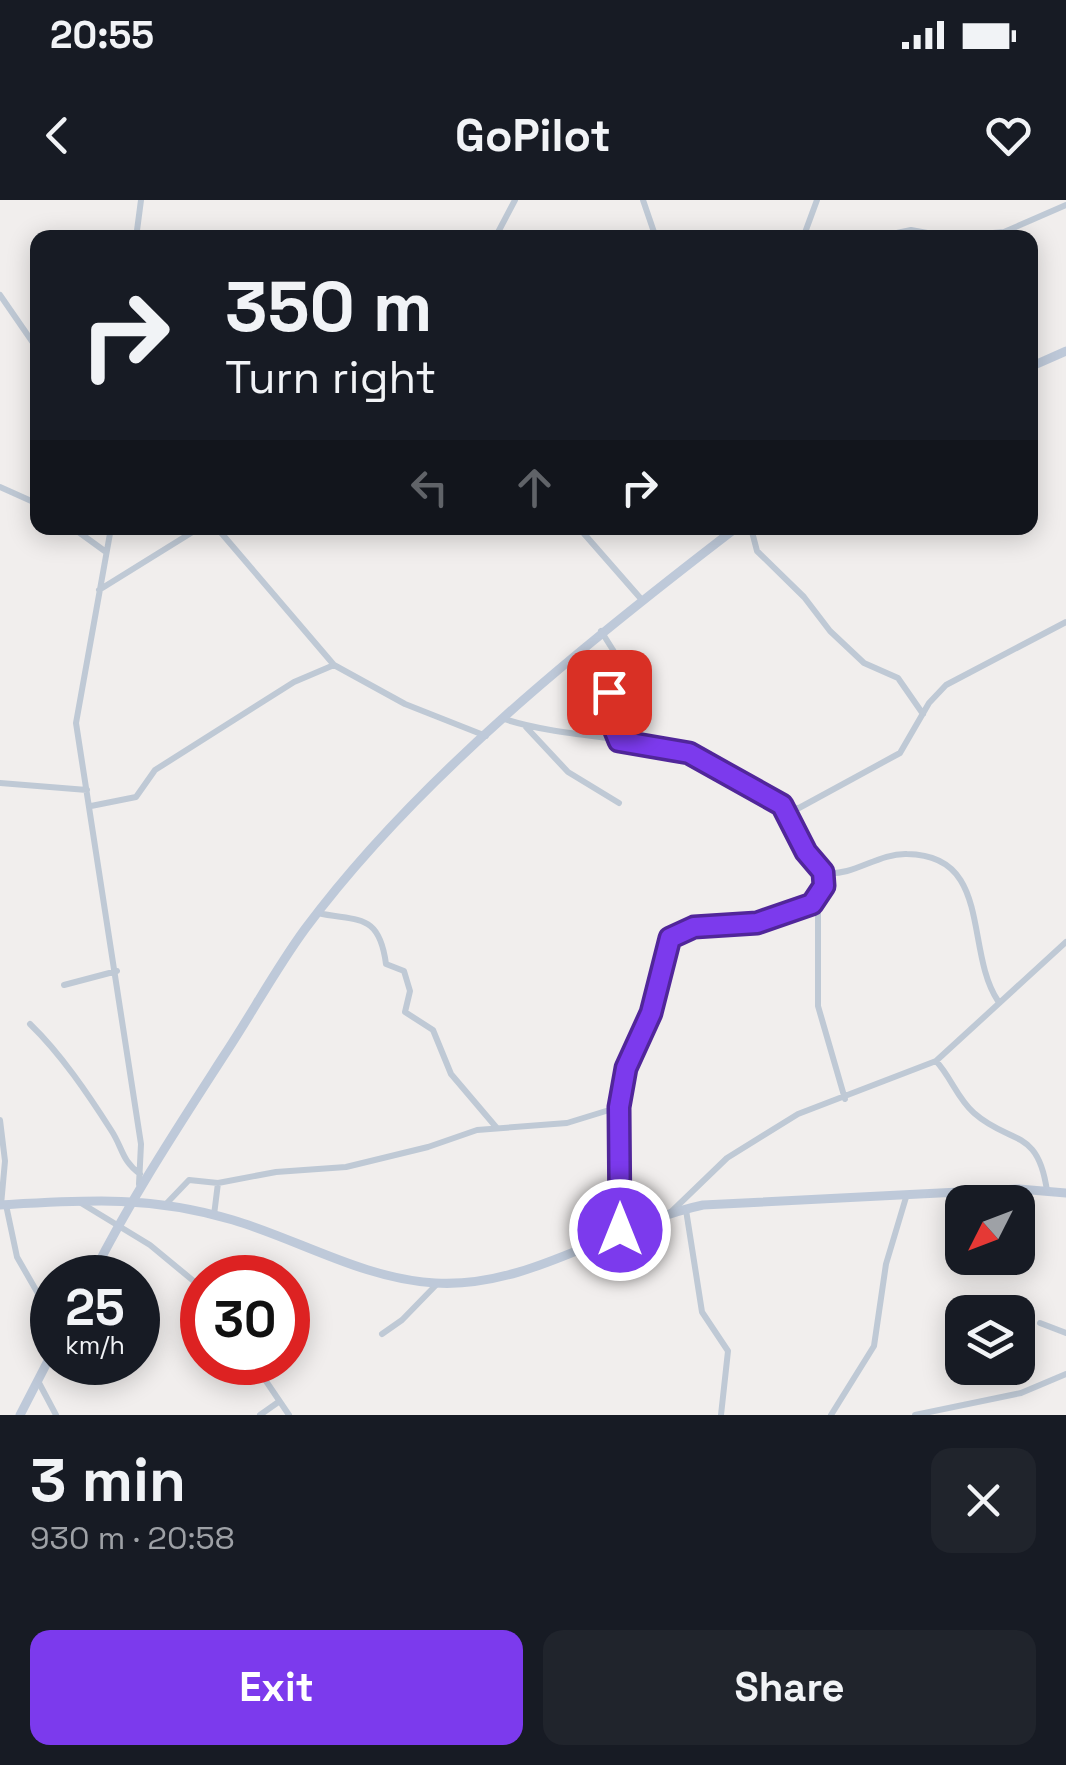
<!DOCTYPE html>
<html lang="en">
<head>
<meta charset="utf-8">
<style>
	:root { --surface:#171b24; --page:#20242c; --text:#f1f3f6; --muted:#9ea1a6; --accent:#7c3aed }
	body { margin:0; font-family:"Space Grotesk",sans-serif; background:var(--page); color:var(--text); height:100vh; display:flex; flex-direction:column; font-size:38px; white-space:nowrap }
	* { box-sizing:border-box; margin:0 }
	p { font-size:32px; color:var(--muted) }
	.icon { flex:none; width:55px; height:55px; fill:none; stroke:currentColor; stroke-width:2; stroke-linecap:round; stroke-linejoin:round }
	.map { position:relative; height:1215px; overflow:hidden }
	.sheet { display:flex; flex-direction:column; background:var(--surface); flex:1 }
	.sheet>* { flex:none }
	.top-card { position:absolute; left:30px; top:30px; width:1008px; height:305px; border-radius:20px; box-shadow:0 5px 25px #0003; background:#171b24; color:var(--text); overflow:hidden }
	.needle { width:65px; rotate:228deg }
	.controls { position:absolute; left:945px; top:985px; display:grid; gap:20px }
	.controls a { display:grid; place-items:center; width:90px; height:90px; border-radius:20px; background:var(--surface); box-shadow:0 5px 25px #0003; font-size:50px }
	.speed { position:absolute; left:30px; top:1055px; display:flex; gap:20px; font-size:50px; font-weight:700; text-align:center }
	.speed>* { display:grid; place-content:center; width:130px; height:130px; border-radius:50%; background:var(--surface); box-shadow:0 5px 25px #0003; line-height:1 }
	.speed small { font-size:25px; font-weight:400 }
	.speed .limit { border:15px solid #d22; background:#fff; color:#111 }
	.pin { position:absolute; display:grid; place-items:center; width:85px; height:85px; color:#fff; margin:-42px; border-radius:20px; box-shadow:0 5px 15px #0006 }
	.me { position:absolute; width:110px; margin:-55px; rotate:0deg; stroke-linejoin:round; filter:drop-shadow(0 0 8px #0008) }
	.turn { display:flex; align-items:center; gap:35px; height:210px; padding:0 30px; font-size:45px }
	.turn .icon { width:130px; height:130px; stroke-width:2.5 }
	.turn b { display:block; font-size:70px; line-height:85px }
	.lanes { display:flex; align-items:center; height:95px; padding:0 30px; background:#0003; justify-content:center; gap:50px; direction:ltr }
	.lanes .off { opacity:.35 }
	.round { display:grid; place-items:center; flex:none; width:105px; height:105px; border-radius:20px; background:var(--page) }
	.overview { display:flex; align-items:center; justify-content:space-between; height:170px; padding:0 30px }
	h1 { font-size:60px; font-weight:700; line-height:75px }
	.button { display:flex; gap:20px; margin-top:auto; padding:20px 30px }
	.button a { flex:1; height:115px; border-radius:20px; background:var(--accent); color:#fff; font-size:40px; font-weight:700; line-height:115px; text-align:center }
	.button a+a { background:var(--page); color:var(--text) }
	.status { display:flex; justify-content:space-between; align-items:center; height:70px; padding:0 50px; background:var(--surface); direction:ltr }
	.status svg { height:28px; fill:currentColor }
	header { display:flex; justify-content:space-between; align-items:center; height:130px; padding:0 30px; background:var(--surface); font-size:45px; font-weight:700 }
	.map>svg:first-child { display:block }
</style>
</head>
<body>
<div class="status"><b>20:55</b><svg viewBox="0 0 49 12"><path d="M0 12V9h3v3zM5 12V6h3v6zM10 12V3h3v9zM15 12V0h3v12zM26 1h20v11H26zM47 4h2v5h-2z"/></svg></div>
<header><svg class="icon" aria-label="back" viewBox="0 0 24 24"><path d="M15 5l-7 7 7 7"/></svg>GoPilot<svg class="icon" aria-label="heart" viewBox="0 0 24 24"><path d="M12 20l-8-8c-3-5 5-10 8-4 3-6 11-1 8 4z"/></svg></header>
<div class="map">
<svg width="1066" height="1215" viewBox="0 0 1066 1215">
	<rect width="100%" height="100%" fill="#f1eeed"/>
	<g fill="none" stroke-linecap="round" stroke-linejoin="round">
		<!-- street -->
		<path stroke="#bfc9d5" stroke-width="6" d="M643,0L656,38
			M136,38L141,0
			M495,38L515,0
			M803,38L817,0
			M873,38L911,30L949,37L1004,32L1066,5
			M0,95L38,150
			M0,287L38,304
			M73,328L106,352
			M111,328L76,523L141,944L139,984
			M217,328L334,465L405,504L486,536
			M579,328L642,400
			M751,328L757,351L804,397L830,431L864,463L898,478L923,514
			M99,390L199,328
			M601,431L625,469L624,477L606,496L619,541
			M504,519C563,538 628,535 688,553C726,564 757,608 799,608L900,553L929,503L946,485L1066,422
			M526,527L568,572L619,603
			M0,583L87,590
			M91,606L136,597L155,570L294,482L334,465
			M782,606L806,652L826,673C854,676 878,653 907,654C993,655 964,750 998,801
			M818,699V806L845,899
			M318,713C358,722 379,712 386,764L404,771L410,791L405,812L433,830L451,874L496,927
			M64,785L117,771
			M30,824C61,854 88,894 111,930C123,948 121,960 140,974
			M936,861C951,877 957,898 974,913C1010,945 1038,927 1047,991
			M0,920L5,961L1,1005
			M81,1003L150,1045L202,1088
			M167,1003L189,980L218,983L276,972L346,967L428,947L477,930L567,923L619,907
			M6,1005L17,1057L52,1118
			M686,1010L702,1112L728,1151L721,1215
			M671,1012L727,958L798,914L936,861L1066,742
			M214,1015L218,983
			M620,1030L619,907L625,868L651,813L670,738C703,708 827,741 823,671
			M1040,1123L1066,1133
			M382,1134L402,1120L437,1084
			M253,1162L289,1215
			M38,1181L56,1215
			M260,1215L277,1203
			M831,1215L874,1146L886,1064L907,994
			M915,1215L1021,1193L1066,1174"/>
		<!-- secondary -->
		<path stroke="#bec9d9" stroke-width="9" d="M1030,167L1066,151
			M0,1005C85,1000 150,995 233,1020C300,1040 364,1079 435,1083C529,1089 613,1024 703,1005L1019,989L1066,993
			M91,1078C130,1000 176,930 223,857C251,815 275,770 305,729C418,577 586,443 736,328
			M20,1215L52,1153"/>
	</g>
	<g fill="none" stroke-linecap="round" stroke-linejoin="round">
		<defs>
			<path id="route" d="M609,492L608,514L619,541L689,553L782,605L806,652L823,672L824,686L812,704L757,723L694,727L670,738L651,813L626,868L619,907L620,1030"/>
		</defs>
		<!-- route casing -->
		<use href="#route" stroke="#51269a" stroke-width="25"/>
		<!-- route -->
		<use href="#route" stroke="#7c3aed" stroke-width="18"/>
	</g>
</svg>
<div class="controls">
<a><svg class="needle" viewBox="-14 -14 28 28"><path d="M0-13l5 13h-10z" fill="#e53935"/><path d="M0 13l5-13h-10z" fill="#9ea1a6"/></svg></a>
<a><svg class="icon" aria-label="layers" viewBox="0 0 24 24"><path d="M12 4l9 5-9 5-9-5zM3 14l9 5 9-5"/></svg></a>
</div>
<div class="speed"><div>25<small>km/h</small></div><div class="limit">30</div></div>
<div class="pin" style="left:609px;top:492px;background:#d93025"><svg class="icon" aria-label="arrive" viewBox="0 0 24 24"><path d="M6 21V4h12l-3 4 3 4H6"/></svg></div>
<svg class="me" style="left:620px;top:1030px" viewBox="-20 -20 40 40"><circle r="17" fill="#7c3aed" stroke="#fff" stroke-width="3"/><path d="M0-11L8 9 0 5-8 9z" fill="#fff"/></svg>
<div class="top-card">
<div class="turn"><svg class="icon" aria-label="right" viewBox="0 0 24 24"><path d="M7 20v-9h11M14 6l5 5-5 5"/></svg><div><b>350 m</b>Turn right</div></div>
<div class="lanes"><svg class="icon off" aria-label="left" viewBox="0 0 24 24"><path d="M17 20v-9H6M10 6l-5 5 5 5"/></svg><svg class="icon off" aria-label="ahead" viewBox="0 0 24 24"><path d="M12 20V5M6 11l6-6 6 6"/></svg><svg class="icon" aria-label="right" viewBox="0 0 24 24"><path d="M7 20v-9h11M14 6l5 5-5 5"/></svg></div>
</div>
</div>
<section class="sheet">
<div class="overview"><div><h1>3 min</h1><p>930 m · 20:58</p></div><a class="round"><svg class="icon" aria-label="close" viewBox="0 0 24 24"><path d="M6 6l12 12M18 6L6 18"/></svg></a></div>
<div class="button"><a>Exit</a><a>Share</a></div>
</section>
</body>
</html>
